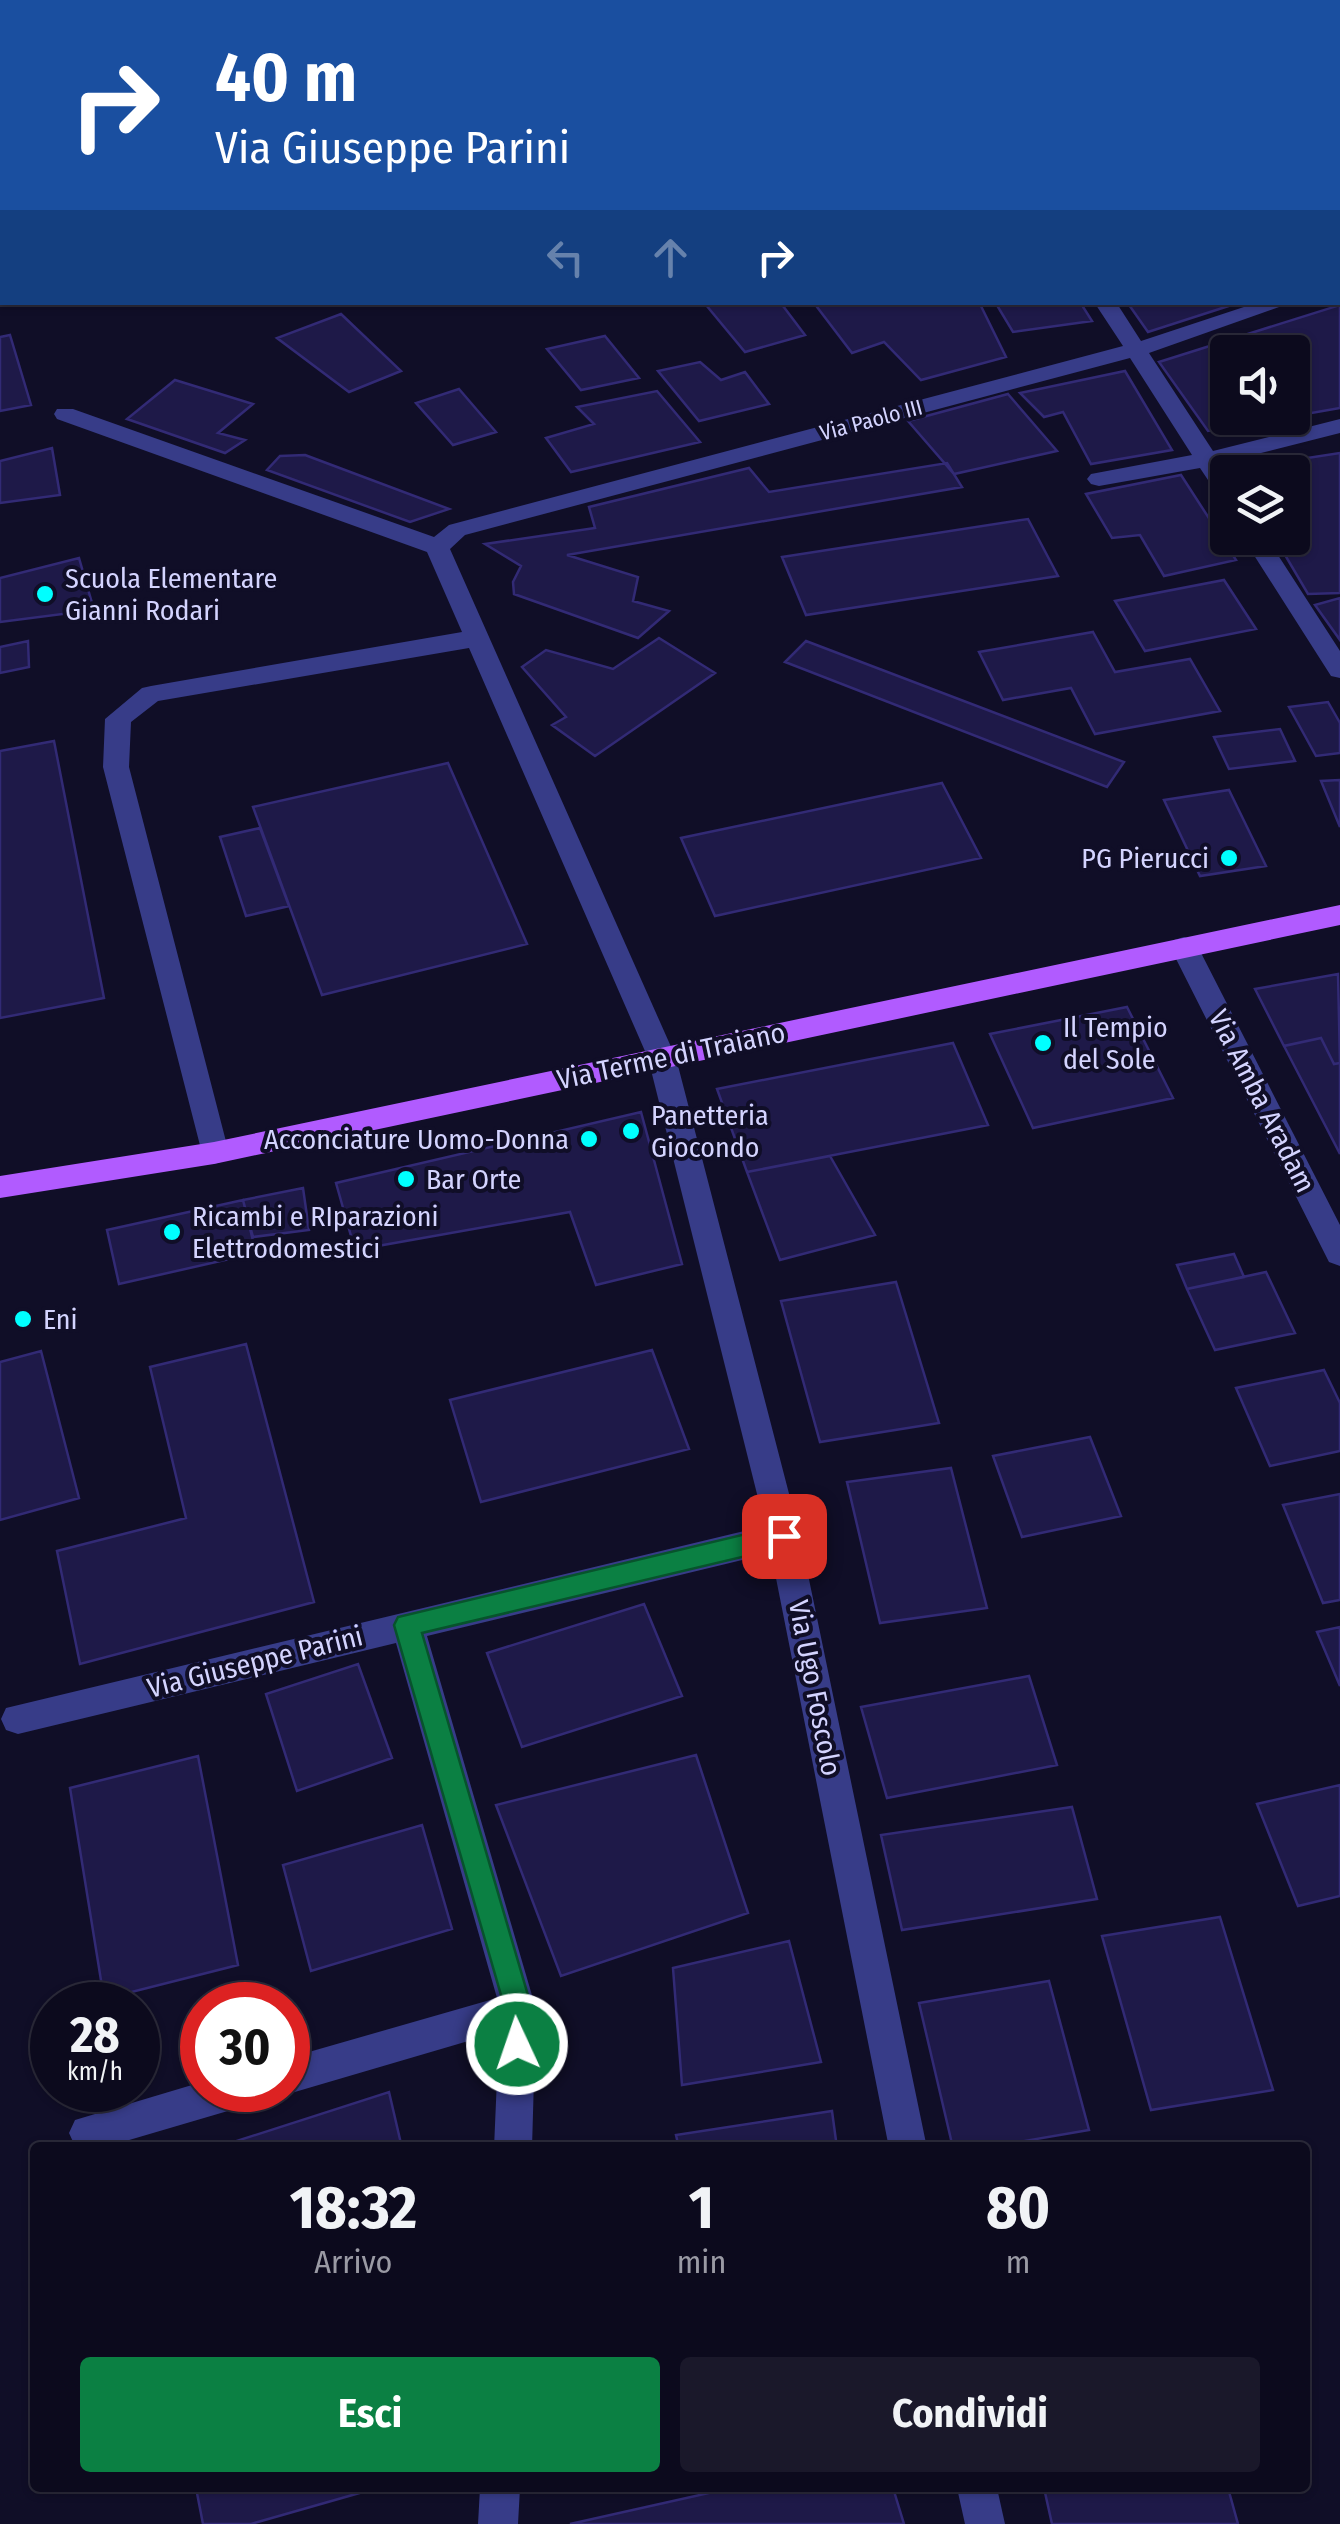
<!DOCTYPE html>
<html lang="it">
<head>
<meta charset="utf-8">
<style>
	:root { --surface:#0c0a1d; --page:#1a182a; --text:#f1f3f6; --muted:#9a9aa4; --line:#2c2b3b; --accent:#0b8043 }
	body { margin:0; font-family:"Fira Sans Condensed",sans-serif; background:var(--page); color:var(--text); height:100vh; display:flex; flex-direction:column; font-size:38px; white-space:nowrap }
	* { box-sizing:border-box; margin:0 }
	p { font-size:32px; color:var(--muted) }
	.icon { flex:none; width:55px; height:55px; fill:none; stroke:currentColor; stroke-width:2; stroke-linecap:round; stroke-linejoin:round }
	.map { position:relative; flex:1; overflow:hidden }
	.side { position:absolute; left:30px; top:2142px; width:1280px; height:350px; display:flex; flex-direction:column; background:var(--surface); border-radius:10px; box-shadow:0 2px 8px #0004,0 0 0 2px var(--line) }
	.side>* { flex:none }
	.guide { position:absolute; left:0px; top:0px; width:1340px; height:305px; box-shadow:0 2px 8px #0004,0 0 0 2px var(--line); background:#1a4fa0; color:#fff; overflow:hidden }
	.fabs { position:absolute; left:1210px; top:335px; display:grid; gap:20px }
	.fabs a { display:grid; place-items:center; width:100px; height:100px; border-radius:10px; background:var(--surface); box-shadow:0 2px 8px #0004,0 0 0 2px var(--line); font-size:50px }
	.speed { position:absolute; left:30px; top:1982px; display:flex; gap:20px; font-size:50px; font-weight:700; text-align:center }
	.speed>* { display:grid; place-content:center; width:130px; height:130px; border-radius:50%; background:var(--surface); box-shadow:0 2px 8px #0004,0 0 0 2px var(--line); line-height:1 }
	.speed small { font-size:25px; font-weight:400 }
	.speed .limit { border:15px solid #d22; background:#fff; color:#111 }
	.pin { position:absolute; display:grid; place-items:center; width:85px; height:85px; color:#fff; margin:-42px; border-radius:20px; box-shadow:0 5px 15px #0006 }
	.me { position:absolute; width:110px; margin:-55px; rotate:357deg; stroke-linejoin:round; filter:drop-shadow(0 0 8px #0008) }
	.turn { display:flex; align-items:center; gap:35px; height:210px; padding:0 50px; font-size:45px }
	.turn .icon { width:130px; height:130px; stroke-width:2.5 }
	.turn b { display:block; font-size:70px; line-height:85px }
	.lanes { display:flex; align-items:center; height:95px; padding:0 50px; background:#0003; justify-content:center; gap:50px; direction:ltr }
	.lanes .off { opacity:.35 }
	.eta { display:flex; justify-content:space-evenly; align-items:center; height:170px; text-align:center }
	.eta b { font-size:60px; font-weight:700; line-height:70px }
	.primary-button { display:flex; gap:20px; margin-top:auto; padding:20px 50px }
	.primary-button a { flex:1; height:115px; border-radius:10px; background:var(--accent); color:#fff; font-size:40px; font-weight:700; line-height:115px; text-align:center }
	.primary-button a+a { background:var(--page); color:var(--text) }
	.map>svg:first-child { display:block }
</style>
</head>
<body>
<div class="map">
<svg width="1340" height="2524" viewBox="0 0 1340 2524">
	<rect width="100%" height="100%" fill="#100e27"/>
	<!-- building -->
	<path fill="#1e1948" stroke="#322a75" stroke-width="2.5" fill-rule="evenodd" d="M589,0H726L727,2H591Z
		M1158,0H1271L1273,2H1144Z
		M717,302H780L805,335L745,352L706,305Z
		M979,302L1006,357L921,380L884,342L852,353L814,303Z
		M995,302H1080L1092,321L1013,332Z
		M1127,302H1241L1148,332Z
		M1340,305V408L1208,431L1159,362ZM1228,352H1292V418H1228Z
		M341,314L401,371L349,392L277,338Z
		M10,335L31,405L0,411V337Z
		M605,336L639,378L581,390L547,349Z
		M700,362L721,380L745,372L769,404L699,421L658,371Z
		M1125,371L1172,450L1091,464L1063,412L1044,417L1020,393Z
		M175,380L253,404L218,433L245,440L225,453L127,419Z
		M459,389L496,432L453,445L416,403Z
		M657,391L700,442L571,472L546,438L594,424L577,407Z
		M1008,394L1057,451L954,474L908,421Z
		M52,448L60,495L0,503V461Z
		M1340,453V593L1308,594L1275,538H1292V472H1238L1236,469Z
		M305,455L449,509L410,522L267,470L280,456Z
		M947,463L962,487L567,555L638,577L633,601L669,611L638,638L514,594L513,582L521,566L485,544L595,528L589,507L749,468L769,492Z
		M1181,475L1236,560L1164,576L1140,535L1112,538L1086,494Z
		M1028,519L1058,576L806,615L782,557Z
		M79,558L94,610L0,622V578Z
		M1224,580L1256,629L1145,651L1115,601Z
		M1340,598V640L1315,605Z
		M1093,632L1115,672L1190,659L1220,711L1095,734L1071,688L1003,700L979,652Z
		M659,638L715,673L595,756L552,725L566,717L522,667L546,650L613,669Z
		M28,641L29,667L0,673V647Z
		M806,641L1124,762L1107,787L785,662Z
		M1328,702L1340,723V753L1316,756L1289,707Z
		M1280,729L1295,761L1229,769L1214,737Z
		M54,741L104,998L0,1018V751Z
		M448,763L527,944L322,995L253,807Z
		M1340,780V827L1321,781Z
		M942,783L981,858L715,916L681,838Z
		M1229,790L1266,866L1200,876L1164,800Z
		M260,828L289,906L246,916L220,837Z
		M1338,974L1340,1063L1334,1064L1321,1038L1284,1046L1255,989Z
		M1127,1007L1173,1098L1033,1128L990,1034Z
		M1321,1038L1334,1064L1340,1063V1154L1284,1046Z
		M953,1043L988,1125L747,1172L717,1089Z
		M641,1112L682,1264L596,1285L570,1212L355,1250L336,1183Z
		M830,1156L875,1235L780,1260L747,1172Z
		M303,1188L309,1230L253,1237L243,1200Z
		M243,1200L256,1253L119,1284L107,1230Z
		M1234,1254L1244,1277L1187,1289L1177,1265Z
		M1266,1272L1295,1333L1215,1350L1187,1289Z
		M896,1282L939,1423L820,1442L781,1301Z
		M246,1344L314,1602L80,1664L57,1551L186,1518L150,1367Z
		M652,1350L689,1449L481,1502L450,1400Z
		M41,1351L79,1498L0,1520V1362Z
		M1324,1370L1340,1403V1451L1270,1466L1236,1388Z
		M1090,1437L1121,1516L1022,1537L993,1456Z
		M951,1468L987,1608L880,1623L847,1482Z
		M1340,1494V1600L1323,1603L1283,1505Z
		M644,1604L682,1696L522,1747L487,1653Z
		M1340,1627V1686L1317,1632Z
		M358,1664L392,1758L297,1791L266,1694Z
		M1029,1676L1057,1765L887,1798L861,1707Z
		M696,1755L748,1913L561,1976L496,1805Z
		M198,1756L238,1965L104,1999L70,1788Z
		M1340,1785V1896L1298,1906L1257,1804Z
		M1072,1807L1097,1899L902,1930L881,1835Z
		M422,1825L452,1929L311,1971L283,1865Z
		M1220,1917L1273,2090L1151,2110L1102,1936Z
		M789,1941L821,2062L682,2085L673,1968Z
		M1049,1981L1089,2130L984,2148H953L919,2003Z
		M389,2092L402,2148H215Z
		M832,2111L837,2148H679L676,2135Z
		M196,2488H377L251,2524H203Z
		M731,2488H893L904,2524H570Z
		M1044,2488H1228L1238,2524H1052Z"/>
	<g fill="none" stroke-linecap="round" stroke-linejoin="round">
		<!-- minor -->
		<path fill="#373c88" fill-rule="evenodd" d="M34,0H54V2H35Z
			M518,0H538L539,2H520Z
			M1338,74H1340V86H1338Z
			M1340,277V291L1338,292V278Z
			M0,287L2,288V301H0Z
			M1094,302H1116L1141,341L1259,302H1293L1149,353L1213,451L1340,419V433L1221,463L1228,474V500L1220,498L1200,468L1099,486L1091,484L1087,479L1091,474L1192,455L1130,358L465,535L450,549L676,1058L800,1536L927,2148H889L771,1553L427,1636L536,2009L532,2148H494L499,2032L288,2094L278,2090H288V2058L497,1998L396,1643L18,1734L6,1730L1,1719L6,1708L765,1526L648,1058L469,648L158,701L131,722L129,767L229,1153L224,1161L214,1164L204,1161L103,767L105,719L142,688L151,686L462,632L427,552L57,419L54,414L57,409H73L434,537L449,525L1123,346Z
			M1243,538H1267L1340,651V678L1331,676Z
			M1184,937L1194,940L1198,947L1340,1225V1266L1329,1262L1170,947L1174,940Z
			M202,2082V2090H257L251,2103L238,2108L102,2148L75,2146L69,2133L75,2120Z
			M480,2488H520L518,2524H478Z
			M957,2488H997L1005,2524H965Z"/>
		<!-- major -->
		<path fill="#b15bff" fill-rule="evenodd" d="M1340,905V925L214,1164L0,1198V1176L214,1142Z"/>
	</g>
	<!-- route -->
	<path fill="#0b8043" stroke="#07532c" stroke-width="2.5" d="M784,1525L792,1529L796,1536L792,1543L784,1547L422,1633L532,2009L527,2053L517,2057L507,2053L503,2044L505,2009L394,1625L398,1617Z"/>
	<!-- markers -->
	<g fill="#0ff" stroke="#100e27" stroke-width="4">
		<circle cx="45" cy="594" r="10"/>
		<circle cx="1229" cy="858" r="10"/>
		<circle cx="1043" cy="1043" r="10"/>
		<circle cx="631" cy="1131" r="10"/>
		<circle cx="589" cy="1139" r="10"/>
		<circle cx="406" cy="1179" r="10"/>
		<circle cx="172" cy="1232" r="10"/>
		<circle cx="23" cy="1319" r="10"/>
	</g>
	<g text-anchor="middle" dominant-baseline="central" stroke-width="8" stroke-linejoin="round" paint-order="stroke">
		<!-- far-street labels -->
		<g font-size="22" fill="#d4d4ff" stroke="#100e27">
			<text transform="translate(871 420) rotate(-15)">Via Paolo III</text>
		</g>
		<!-- poi labels -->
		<g font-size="28" fill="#d4d4ff" stroke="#100e27" text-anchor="start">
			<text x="65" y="578">Scuola Elementare<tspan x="65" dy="32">Gianni Rodari</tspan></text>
			<text x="1209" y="858" text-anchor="end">PG Pierucci</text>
			<text x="1063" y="1027">Il Tempio<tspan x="1063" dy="32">del Sole</tspan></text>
			<text x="651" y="1115">Panetteria<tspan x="651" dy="32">Giocondo</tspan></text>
			<text x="569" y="1139" text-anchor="end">Acconciature Uomo-Donna</text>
			<text x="426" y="1179">Bar Orte</text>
			<text x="192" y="1216">Ricambi e RIparazioni<tspan x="192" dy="32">Elettrodomestici</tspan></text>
			<text x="43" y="1319">Eni</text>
		</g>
		<!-- street labels -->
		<g font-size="28" fill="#d4d4ff" stroke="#100e27">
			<text transform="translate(671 1056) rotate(-12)">Via Terme di Traiano</text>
			<text transform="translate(1262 1101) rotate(63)">Via Amba Aradam</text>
			<text transform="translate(255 1662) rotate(-14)">Via Giuseppe Parini</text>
			<text transform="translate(815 1688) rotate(79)">Via Ugo Foscolo</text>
		</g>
	</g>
</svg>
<div class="fabs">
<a><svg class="icon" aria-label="sound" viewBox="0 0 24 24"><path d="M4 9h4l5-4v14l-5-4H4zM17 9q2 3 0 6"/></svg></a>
<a><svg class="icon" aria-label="layers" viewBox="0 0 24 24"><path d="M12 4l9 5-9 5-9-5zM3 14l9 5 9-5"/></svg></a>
</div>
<div class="speed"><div>28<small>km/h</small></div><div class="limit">30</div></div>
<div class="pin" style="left:784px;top:1536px;background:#d93025"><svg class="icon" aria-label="arrive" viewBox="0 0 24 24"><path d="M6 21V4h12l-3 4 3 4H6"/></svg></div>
<svg class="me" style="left:517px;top:2044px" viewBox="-20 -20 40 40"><circle r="17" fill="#0b8043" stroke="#fff" stroke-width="3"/><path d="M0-11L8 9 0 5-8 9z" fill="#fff"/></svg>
<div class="guide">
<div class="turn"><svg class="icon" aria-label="right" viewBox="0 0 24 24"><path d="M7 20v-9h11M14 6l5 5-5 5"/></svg><div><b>40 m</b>Via Giuseppe Parini</div></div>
<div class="lanes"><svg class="icon off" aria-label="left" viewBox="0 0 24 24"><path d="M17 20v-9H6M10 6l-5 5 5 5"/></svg><svg class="icon off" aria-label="ahead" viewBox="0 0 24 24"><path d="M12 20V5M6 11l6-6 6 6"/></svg><svg class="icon" aria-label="right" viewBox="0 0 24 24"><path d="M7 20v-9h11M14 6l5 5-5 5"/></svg></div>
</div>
<section class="side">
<div class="eta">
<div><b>18:32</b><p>Arrivo</p></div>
<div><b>1</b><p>min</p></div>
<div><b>80</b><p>m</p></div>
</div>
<div class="primary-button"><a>Esci</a><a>Condividi</a></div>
</section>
</div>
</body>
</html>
